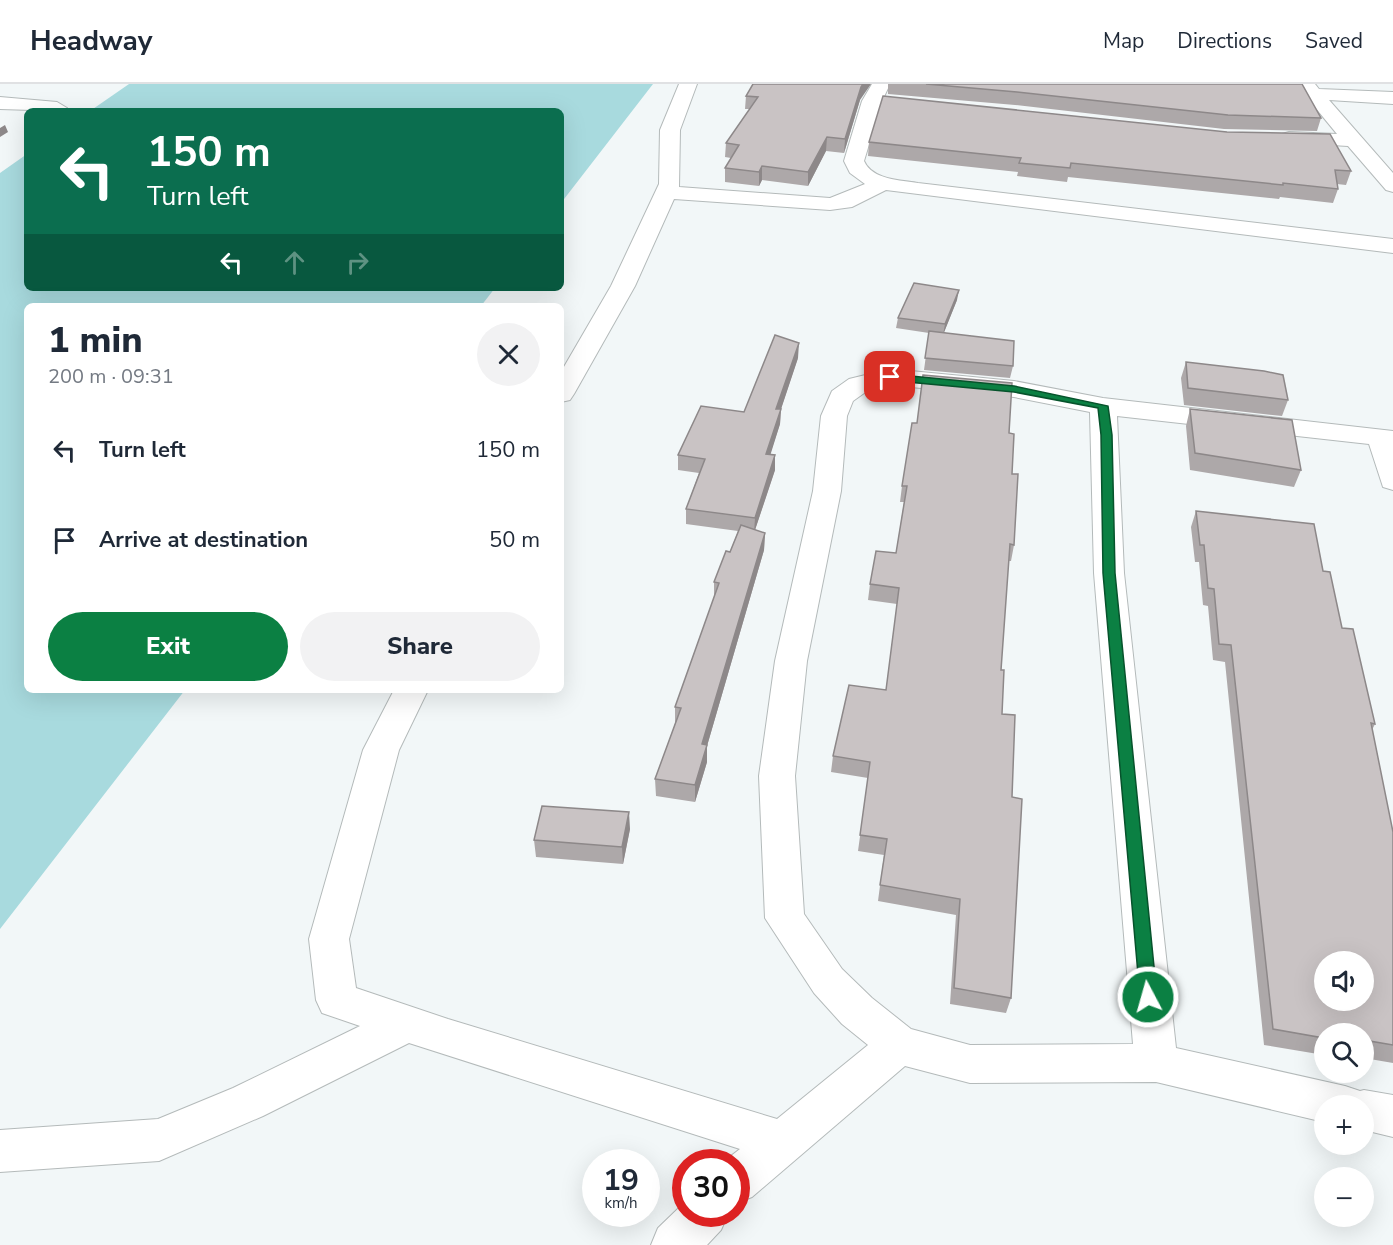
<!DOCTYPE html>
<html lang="en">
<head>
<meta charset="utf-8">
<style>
	:root { --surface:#fff; --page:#f2f2f3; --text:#1f2937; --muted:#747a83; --line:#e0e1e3; --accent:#0b8043 }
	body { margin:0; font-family:"Nunito Sans",sans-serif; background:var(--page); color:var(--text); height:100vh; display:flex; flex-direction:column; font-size:22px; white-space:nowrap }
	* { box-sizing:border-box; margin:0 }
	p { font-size:20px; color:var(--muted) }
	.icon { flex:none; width:33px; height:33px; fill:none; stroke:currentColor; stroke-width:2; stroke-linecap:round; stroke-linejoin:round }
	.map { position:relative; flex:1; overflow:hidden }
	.side { position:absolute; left:24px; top:219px; width:540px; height:390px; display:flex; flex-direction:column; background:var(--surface); border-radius:9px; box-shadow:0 6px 24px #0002 }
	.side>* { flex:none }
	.hud { position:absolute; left:24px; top:24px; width:540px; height:183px; border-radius:9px; box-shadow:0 6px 24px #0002; background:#0b6e4f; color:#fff; overflow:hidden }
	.tools { position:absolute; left:1314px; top:867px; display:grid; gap:12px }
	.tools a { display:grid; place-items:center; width:60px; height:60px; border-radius:50%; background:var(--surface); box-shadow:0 6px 24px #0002; font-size:30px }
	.speed { position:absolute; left:582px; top:1065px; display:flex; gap:12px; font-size:30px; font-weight:700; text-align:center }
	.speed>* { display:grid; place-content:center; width:78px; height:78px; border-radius:50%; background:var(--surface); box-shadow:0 6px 24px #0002; line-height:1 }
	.speed small { font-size:15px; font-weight:400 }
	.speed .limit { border:9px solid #d22; background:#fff; color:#111 }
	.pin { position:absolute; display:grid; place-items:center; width:51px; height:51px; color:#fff; margin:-26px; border-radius:12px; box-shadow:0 3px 9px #0006 }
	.me { position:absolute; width:66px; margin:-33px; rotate:354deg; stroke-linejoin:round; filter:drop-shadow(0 0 4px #0008) }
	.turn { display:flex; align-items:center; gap:21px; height:126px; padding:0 24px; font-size:27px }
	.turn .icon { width:78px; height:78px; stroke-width:2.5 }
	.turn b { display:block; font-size:42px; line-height:51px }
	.lanes { display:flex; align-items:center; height:57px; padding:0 24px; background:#0003; justify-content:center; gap:30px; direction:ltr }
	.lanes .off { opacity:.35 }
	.round { display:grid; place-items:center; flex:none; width:63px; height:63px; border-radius:32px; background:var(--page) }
	.overview { display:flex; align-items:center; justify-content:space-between; height:102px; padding:0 24px }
	h1 { font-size:36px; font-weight:800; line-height:45px }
	.button { display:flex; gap:12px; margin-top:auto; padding:12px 24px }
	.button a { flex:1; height:69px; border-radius:36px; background:var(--accent); color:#fff; font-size:24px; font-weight:800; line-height:69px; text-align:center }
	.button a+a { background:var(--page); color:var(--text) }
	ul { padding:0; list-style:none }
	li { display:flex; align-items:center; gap:18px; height:90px; padding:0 24px }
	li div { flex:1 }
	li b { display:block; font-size:22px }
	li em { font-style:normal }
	header { display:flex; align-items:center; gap:36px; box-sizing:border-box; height:84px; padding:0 30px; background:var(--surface); border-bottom:2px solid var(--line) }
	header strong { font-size:28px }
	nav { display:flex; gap:33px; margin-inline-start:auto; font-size:21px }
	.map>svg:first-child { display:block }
</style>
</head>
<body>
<header>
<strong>Headway</strong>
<nav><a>Map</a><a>Directions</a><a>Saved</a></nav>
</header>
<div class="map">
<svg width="1393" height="1161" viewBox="0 0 1393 1161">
	<rect width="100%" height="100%" fill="#f2f7f8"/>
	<!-- green -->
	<path fill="#a8dade" d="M129,0H653L561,119V27H90Z
		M27,70V204H495L481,222H27V606H185L0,845V89Z"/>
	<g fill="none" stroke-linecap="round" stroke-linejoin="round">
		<defs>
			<path id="street" d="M679,0H697L680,46L679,103L830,114L865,100L850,89L844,77L862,17L872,0H890L882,17L864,77C872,96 901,96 918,99L1393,155V169L886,106L852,123L830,126L674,115L635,202L574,310L570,316L561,318V288L611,202L659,100L660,46Z
				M1296,0H1315L1319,5L1393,8V20L1329,16L1393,89V108L1386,106L1348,62L1282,58L1279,54L1282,50L1289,48L1337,50Z
				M0,13L57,18L67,24L65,27L0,25Z
				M890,285L1014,297L1103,314L1393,347V406L1383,403L1369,360L1117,332L1124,489L1176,964L1345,1002L1360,1007L1364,1006L1393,1011V1053L1364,1046V1022H1324V1038L1156,998L970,999L905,982L752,1113L736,1119V1078H723L740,1065L409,959L263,1032L159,1077L0,1088V1046L158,1035L233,1004L360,942L322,929L316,916L309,855L363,666L394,606H428L399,666L349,855L356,904L448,935L777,1035L868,961L842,940L814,909L765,834L759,692L775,577L813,407L821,332L832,307L849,295ZM890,301L1014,313L1090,328L1094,489L1133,960L970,961L911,945L872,914L842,885L804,830L795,692L807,577L841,407L847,332L853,317L867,307Z
				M686,1117V1130H728L721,1146L707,1161H651L658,1144Z"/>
		</defs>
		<!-- street casing -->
		<use href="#street" stroke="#b4baba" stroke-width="2"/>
		<!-- street -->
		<use href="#street" fill="#fff" fill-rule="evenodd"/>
	</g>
	<!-- wall -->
	<path fill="#ada8a9" d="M888,0H1302L1321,34L1317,47L1224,45L1015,21L888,10Z
		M746,12L860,16L844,69L826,67L808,102L762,96L759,102L725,98V84L731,74L725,73L726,59L750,25H745Z
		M883,12L1351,87L1346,101L1337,100L1338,105L1333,119L1280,113L1279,115L1068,93L1067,98L1017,92L1018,88L868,72L869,58Z
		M957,216L944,248L1013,282L1010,294L924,286L929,249L896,244L898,234Z
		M798,274L781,325L780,340L770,370L775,371V386L755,446L765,449L764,466L707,662V678L695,718L656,712L655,695L675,640V623L714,513V498L730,468L738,447L686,440V425L699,389L678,386V371L744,328Z
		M1186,278L1288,316L1282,332L1184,321L1181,294Z
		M1190,325L1301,386L1294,403L1190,386L1186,342Z
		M1009,349L1012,390L1014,461L1011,477H1008L1001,586L1002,630L1012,713L1011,914L1006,929L950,920L956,831L878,817L884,771L858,767L868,694L831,688L833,672L886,606L897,520L868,516L870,500L896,469L904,418H900L902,402Z
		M1196,427L1323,487L1342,544L1375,640L1372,646L1393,748V979L1364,974V950H1324V971L1264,961L1225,578L1213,576L1208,522L1203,521L1199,478H1195L1191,443Z
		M630,745L623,780L536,773L534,756Z"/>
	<!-- shaded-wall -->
	<path fill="#8d8889" d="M863,0H871L860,16L844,69L845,55L861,3Z
		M5,41L8,48L0,53V44Z
		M827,53L826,67L808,102V88Z
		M762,82V96L759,102V88Z
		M959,206L957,216L943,251L945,240Z
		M799,259L798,274L776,340V325Z
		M781,325L780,340L766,385V370Z
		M775,371V386L754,449L755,434Z
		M765,449L764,466L707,662V678L695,718V701L702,660Z
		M629,728L630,745L623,780L622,763Z"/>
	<!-- building -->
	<path fill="#c9c3c4" stroke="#8d8889" stroke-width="1.5" fill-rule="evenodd" d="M753,0H863L861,3L845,55L827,53L808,88L762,82L759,88L725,84L739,61L726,59L758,13L746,12Z
		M926,0H1302L1321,34L1228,31L1017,8Z
		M883,12L1227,48L1330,50L1351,87L1335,86L1338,105L1283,99V101L1071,79L1070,84L1019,79L1021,74L869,58Z
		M914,199L959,206L945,240L898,234Z
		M929,247L1014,257L1013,282L925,274Z
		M775,251L799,259L776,325H781L766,370L775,371L755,434L686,425L705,375L678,371L701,322L744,328Z
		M1186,278L1264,287L1283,291L1288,316L1188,304Z
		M923,291L1012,299L1009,349L1014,350L1012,390H1018L1014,461L1010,460L1001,586H1004L1002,630L1015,631L1012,713L1022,715L1011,914L954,904L960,815L880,801L887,755L860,751L870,678L833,672L849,601L886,606L899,504L870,500L876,467L896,469L907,402H902L912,339H917Z
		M1190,325L1292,336L1301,386L1195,369Z
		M1196,427L1314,440L1323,487L1330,488L1342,544L1353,545L1375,640L1371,639L1393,748V961L1364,956V950H1324V954L1273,945L1231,561L1219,560L1214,505L1208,504L1204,461H1200ZM1324,878H1364V916H1324Z
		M741,441L765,449L702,660L707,661L695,701L655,695L681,624L675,623L719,499L714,498L726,467L730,468Z
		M542,722L629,728L622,763L534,756Z"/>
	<!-- route -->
	<path fill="#0b8043" stroke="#07532c" stroke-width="1.5" d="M890,290L1014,302L1108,322L1112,351L1115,489L1157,913L1154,918L1148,920L1142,918L1140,913L1103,489L1101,351L1098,324L1014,308L886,296L885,293Z"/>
</svg>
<div class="tools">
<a><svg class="icon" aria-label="sound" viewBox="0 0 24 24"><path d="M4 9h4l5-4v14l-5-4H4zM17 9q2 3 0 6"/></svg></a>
<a><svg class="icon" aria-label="search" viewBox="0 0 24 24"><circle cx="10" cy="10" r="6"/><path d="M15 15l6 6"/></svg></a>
<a>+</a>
<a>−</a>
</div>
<div class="speed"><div>19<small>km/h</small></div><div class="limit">30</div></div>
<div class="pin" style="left:890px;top:293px;background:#d93025"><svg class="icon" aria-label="arrive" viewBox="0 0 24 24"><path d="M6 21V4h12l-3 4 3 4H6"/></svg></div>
<svg class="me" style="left:1148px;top:913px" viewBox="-20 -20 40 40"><circle r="17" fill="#0b8043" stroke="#fff" stroke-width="3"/><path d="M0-11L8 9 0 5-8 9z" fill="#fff"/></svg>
<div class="hud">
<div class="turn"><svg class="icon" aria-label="left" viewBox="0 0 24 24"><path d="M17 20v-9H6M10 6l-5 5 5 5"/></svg><div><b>150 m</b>Turn left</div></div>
<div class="lanes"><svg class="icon" aria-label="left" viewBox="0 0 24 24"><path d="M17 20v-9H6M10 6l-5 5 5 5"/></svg><svg class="icon off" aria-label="ahead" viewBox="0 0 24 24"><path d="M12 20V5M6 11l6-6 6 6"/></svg><svg class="icon off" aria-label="right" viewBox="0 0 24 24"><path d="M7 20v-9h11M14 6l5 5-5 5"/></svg></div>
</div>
<section class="side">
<div class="overview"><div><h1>1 min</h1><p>200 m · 09:31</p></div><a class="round"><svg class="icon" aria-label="close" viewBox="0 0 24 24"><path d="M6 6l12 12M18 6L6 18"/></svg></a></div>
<ul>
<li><svg class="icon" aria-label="left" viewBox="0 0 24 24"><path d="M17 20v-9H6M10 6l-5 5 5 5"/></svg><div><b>Turn left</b></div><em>150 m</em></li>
<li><svg class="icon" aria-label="arrive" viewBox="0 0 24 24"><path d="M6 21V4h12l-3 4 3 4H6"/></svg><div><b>Arrive at destination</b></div><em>50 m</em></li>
</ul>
<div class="button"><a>Exit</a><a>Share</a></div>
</section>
</div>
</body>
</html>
